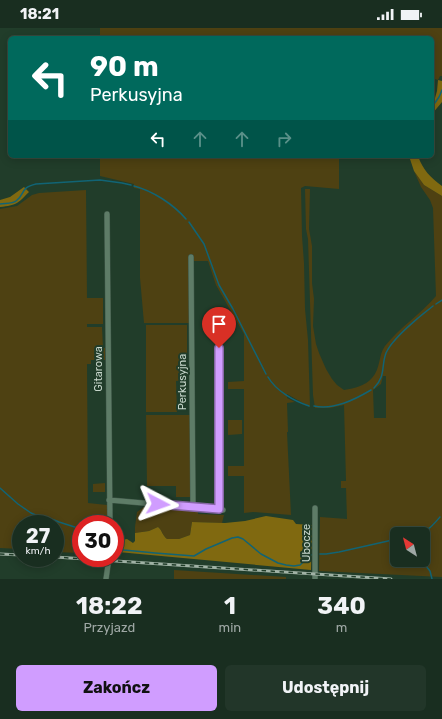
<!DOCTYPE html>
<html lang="pl">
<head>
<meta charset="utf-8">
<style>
	:root { --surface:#192e20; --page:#223629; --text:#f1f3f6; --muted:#9fa8a5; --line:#374a3e; --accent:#d09dff }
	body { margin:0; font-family:Rubik,sans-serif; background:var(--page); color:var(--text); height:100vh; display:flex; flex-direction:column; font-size:15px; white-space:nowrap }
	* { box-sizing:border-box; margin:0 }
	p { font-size:13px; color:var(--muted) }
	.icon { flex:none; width:22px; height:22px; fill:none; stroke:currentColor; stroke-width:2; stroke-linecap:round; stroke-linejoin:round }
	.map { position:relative; height:551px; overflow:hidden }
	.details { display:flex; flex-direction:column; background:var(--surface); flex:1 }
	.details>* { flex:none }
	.banner { position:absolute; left:8px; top:8px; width:426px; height:122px; border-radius:6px; box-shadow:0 2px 10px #0003,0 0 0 1px var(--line); background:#00695c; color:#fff; overflow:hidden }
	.needle { width:26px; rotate:324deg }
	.tools { position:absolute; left:390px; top:499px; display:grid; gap:8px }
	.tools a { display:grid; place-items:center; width:40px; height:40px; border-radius:6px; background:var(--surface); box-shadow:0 2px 10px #0003,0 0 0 1px var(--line); font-size:20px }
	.speed { position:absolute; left:12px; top:487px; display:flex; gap:8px; font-size:20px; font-weight:700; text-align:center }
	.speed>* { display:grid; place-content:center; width:52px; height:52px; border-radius:50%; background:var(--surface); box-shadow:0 2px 10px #0003,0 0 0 1px var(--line); line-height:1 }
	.speed small { font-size:10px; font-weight:400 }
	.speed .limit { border:6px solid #d22; background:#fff; color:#111 }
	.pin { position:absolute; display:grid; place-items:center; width:34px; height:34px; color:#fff; margin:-41px -17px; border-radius:50% 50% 50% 0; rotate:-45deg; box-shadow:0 0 4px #0007 }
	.pin .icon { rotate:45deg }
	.me { position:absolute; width:44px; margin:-22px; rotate:94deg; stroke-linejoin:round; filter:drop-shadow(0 0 3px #0008) }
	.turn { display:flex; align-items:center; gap:14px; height:84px; padding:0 16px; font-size:18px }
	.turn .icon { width:52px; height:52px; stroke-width:2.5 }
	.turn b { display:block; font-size:28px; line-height:34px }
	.lanes { display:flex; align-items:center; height:38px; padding:0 16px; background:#0003; justify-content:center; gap:20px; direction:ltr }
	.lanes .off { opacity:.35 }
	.eta { display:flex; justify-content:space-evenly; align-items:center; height:68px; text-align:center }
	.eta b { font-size:24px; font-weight:700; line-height:28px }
	.button { display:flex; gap:8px; margin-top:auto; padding:8px 16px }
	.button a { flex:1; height:46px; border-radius:6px; background:var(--accent); color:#111; font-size:16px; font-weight:700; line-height:46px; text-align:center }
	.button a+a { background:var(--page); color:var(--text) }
	.status { display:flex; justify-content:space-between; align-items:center; height:28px; padding:0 20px; background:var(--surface); direction:ltr }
	.status svg { height:11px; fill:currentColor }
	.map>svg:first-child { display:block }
</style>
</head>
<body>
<div class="status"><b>18:21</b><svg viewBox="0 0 49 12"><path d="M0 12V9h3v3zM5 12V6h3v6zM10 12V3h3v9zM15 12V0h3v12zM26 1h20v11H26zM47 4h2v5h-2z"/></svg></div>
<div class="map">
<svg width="442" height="551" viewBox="0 0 442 551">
	<rect width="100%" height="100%" fill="#213d2a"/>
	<!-- green -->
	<path fill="#4e4112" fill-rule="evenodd" d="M100,0H442V48H440L438,52L432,50V10H100Z
		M100,128H339V161L305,158L301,160L302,208L304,235L305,281L308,312L310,379L287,366V370L295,374L287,375L288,404H287L291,487L253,484L244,485V448H228V438H244V361H228V354L244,353V306L216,257L208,233H193L190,295H144L140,250V161L134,160V156L100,148Z
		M414,143L424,157L442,168V549L319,543L320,489L347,491L346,460H341V453H346L344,377L330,380H315L313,367L308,211L306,201L305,161H310L309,201L312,218V255L314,271L313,298L316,316L319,325L326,341L332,351L337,357L344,362C355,360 365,358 372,350C381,340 378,328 385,318C400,299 421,286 436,268L433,180L430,172L421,159ZM383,348H386V390H374L373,362L381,356ZM397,506H423V532H397Z
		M86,162L87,270H103V296H87V299H102L103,320H105V332H91V336H87L88,475L107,477V496H81V525L55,524V496H21V521L0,520V181L17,178L32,167L39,165Z
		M146,297H187V352L176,353L177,384H146Z
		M146,387H190V469H176V458H147Z
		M228,392H242V406L228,407Z
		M105,455V464H93V456Z
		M144,479L198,482V486L224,487L222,495L192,494L190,507L179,511H167C162,507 162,502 158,499L149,503L135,505V499L137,484Z
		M174,542L286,549V551H174Z"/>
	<!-- forest -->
	<path fill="#806910" d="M438,52L442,53V74L432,86V74L435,70L437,63Z
		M409,128H418C423,142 430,149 442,158V168L424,157L414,143Z
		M24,159L29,164C17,176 17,177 0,179V172L10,169Z
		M266,488L293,492L296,496L312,497L311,542L118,524L122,512L127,511L133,515L135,513V505L149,503L158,499C162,502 162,507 167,511H179L190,507L192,494L225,495L245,493Z"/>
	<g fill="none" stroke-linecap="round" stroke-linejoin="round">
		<!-- stream -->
		<path stroke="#116475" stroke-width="1.5" d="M432,79L439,69L442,62
			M134,158C153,163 173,176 186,191
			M0,176C5,175 12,176 16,173C26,166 19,160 36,156L100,152L122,155L131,157
			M189,194L204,216L219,257L233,281L266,346
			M436,276L442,272
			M268,349C276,363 294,373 309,378
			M374,360C386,348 381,338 386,325C392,311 420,288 433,278
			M314,378C334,382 354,372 371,362
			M0,460L18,476L31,485L40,489L49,490L59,494L81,501
			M419,506C428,503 433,497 440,489
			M115,520L124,522L155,525L194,528L206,521L232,510L238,509L243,511L261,526L278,535L286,537L294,538L300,537L312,526
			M320,526H326L339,524L397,511
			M421,532L430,543L432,551"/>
		<defs>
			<path id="street" d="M107,186L110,496
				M191,229L193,479
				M219,320V481
				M109,472L223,482
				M315,480V551
				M106,551L109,530"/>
		</defs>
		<!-- street casing -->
		<use href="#street" stroke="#41594a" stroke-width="6"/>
		<!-- street -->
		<use href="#street" stroke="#5e7c67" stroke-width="5"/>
		<defs>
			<path id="rail" d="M0,526L21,527
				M55,529L391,551"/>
		</defs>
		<!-- rail casing -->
		<use href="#rail" stroke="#a0b2a5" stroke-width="3"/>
		<!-- rail -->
		<use href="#rail" stroke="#213d2a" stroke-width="1.5" stroke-dasharray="4.5" stroke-linecap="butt"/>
	</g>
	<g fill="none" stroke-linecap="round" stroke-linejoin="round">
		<defs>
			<path id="route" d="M158,476L219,481V320"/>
		</defs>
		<!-- route casing -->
		<use href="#route" stroke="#8766a6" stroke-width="10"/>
		<!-- route -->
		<use href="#route" stroke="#d09dff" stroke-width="7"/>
	</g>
	<g text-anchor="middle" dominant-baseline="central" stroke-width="4" stroke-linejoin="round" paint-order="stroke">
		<!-- street labels -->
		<g font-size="11" fill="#c7d6cb" stroke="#213d2a">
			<text transform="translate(98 341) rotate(-90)">Gitarowa</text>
			<text transform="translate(182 354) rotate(-90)">Perkusyjna</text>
			<text transform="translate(306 515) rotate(-90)">Ubocze</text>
		</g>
	</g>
</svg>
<div class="tools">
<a><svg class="needle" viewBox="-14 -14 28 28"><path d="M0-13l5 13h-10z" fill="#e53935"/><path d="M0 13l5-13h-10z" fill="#9fa8a5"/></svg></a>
</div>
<div class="speed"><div>27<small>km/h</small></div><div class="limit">30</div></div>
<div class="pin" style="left:219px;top:320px;background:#d93025"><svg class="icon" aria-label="arrive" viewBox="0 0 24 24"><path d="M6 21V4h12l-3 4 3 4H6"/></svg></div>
<svg class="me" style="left:158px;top:476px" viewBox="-20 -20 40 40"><path d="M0-17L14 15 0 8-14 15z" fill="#d09dff" stroke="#fff" stroke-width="4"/></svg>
<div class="banner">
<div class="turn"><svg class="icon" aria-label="left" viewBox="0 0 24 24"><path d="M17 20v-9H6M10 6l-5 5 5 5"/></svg><div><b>90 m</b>Perkusyjna</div></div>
<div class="lanes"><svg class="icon" aria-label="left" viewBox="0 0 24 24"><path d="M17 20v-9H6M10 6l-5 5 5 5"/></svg><svg class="icon off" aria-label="ahead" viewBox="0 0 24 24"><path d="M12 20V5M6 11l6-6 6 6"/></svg><svg class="icon off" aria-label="ahead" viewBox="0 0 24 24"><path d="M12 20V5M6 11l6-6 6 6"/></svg><svg class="icon off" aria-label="right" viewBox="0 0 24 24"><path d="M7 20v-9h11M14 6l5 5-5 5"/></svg></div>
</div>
</div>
<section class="details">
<div class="eta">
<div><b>18:22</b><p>Przyjazd</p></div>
<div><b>1</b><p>min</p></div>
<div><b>340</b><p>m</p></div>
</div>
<div class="button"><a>Zakończ</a><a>Udostępnij</a></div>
</section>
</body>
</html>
